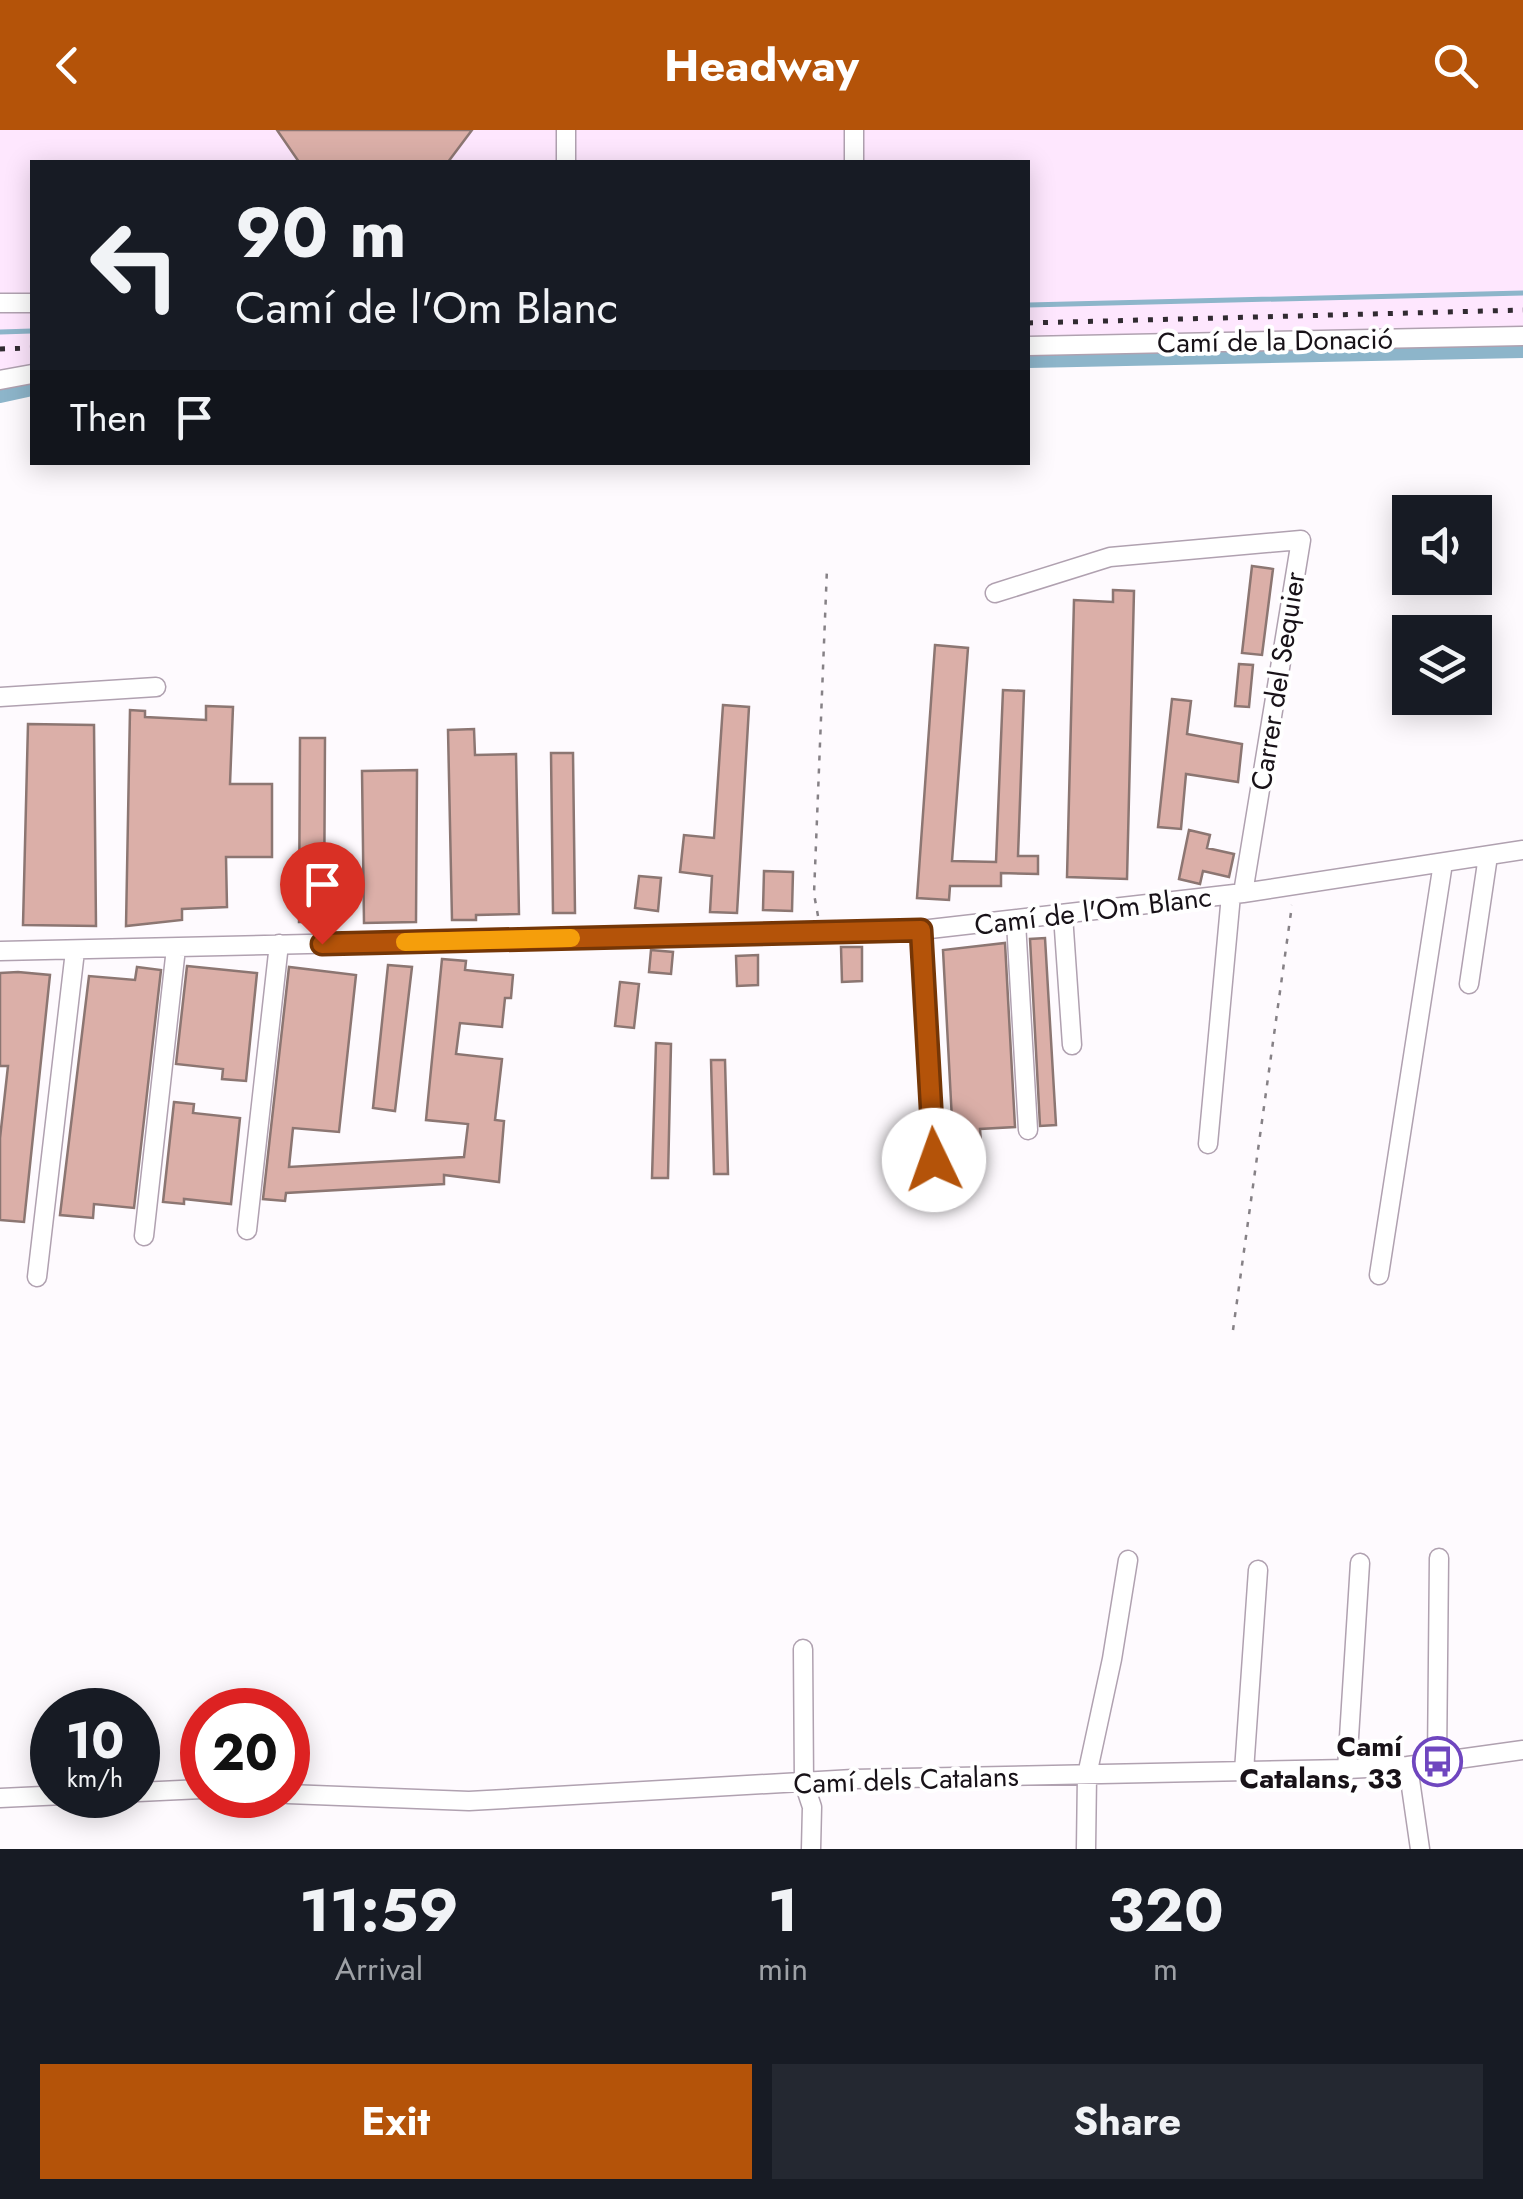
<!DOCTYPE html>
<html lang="en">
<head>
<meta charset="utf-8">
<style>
	:root { --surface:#171b24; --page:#242831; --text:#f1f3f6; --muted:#9ea1a6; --accent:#b45309 }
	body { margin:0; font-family:Jost,sans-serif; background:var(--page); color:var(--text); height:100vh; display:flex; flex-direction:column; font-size:38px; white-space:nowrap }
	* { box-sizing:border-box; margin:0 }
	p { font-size:32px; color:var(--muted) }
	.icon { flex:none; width:55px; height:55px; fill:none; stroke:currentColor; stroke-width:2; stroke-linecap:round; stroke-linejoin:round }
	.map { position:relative; height:1719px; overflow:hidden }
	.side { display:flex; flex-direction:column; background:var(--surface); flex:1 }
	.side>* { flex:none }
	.banner { position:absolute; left:30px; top:30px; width:1000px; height:305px; border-radius:0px; box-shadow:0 5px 25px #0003; background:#171b24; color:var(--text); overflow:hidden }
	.buttons { position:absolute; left:1392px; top:365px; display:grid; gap:20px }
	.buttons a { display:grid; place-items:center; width:100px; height:100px; border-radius:0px; background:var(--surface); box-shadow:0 5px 25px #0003; font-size:50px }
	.speed { position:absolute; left:30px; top:1558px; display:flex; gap:20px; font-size:50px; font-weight:700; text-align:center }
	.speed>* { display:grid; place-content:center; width:130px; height:130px; border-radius:50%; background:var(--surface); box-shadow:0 5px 25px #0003; line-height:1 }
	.speed small { font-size:25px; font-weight:400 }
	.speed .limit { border:15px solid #d22; background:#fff; color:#111 }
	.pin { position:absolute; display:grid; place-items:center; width:85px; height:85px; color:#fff; margin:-102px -42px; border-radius:50% 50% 50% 0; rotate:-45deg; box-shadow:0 0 10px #0007 }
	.pin .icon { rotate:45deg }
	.me { position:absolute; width:110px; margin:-55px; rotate:357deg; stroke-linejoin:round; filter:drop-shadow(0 0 8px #0008) }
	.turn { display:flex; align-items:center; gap:35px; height:210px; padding:0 40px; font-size:45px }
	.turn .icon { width:130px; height:130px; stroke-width:2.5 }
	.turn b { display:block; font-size:70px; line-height:85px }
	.then { display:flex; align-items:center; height:95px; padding:0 40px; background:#0003; gap:20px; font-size:38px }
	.eta { display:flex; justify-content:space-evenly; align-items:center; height:170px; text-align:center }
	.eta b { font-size:60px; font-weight:700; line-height:70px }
	.cta { display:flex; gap:20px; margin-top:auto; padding:20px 40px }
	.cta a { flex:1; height:115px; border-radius:0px; background:var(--accent); color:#fff; font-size:40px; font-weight:700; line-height:115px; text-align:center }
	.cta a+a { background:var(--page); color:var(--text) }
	header { display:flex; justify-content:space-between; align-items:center; height:130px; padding:0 40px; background:var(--accent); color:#fff; font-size:45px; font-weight:700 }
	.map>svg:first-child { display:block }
</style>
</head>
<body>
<header><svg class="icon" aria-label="back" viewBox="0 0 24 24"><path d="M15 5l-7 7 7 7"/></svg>Headway<svg class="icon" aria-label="search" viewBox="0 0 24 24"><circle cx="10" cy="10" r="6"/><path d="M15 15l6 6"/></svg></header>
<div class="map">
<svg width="1523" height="1719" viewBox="0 0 1523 1719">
	<rect width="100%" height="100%" fill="#fefafe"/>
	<!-- built -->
	<path fill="#fee7fe" d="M0,0H1523V208L1028,223V32H32V251L0,252Z"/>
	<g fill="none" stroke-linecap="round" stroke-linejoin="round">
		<!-- stream -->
		<path stroke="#8db5ca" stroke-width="5" d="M1028,175L1523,163
			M0,202L32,201"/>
		<!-- canal -->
		<path stroke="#8db5ca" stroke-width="18" d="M1028,229L1523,219
			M0,264L32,257"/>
	</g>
	<!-- building -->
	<path fill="#dbafa8" stroke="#8c7672" stroke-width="2.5" d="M277,0H472L448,32H299Z
		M1252,436L1273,439L1262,525L1242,523Z
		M1113,460L1134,461L1127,749L1067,747L1074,470L1113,472Z
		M935,515L968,518L952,731L996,732L1003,560L1024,561L1018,726H1038V744L1001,743V756H950L949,770L917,768Z
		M1239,534L1253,535L1249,577L1235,576Z
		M1172,569L1191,571L1187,604L1242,614L1238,652L1186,644L1181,699L1158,697Z
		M723,575L749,577L737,783L710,782L712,746L680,742L684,705L714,708Z
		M206,576L233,577L230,654H272V727H226L227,777L182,779V790L126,796L130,580L145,581V587L206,590Z
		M28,594L94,595L96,796L23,795Z
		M474,599L475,625L516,624L519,784L476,785V790H452L448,600Z
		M300,608H325L324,792H299Z
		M551,623H573L575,783H553Z
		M417,640L416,792L364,793L362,641Z
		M1189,700L1210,705L1207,718L1234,724L1229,747L1203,741L1200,754L1179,749Z
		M764,741L793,742L792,781L763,780Z
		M639,746L661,748L658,781L635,778Z
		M1045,808L1056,995L1040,996L1030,809Z
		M1005,813L1015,997L980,999L982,1027L954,1028L943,820Z
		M841,817H862V851L842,852Z
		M651,820L673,822L671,844L649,842Z
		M758,825V855L737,856L736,826Z
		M442,829L466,831L465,840L513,845L511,868H505L502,897L460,893L456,924L502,929L495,990L504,991L499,1052L444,1045V1054L286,1063L285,1071L263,1069L289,837L356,845L339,1002L293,998L289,1037L464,1027L468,994L426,990Z
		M388,835L412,837L395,981L373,978Z
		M187,836L257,843L246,951L222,949L223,939L176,934Z
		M137,837L161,840L134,1078L94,1074L93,1088L60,1085L89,846L135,850Z
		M18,842L50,845L24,1092L0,1090V1008L8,936H0V843Z
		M620,852L639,854L634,898L615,896Z
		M656,913L671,914L668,1048H652Z
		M711,930H725L728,1044H714Z
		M174,972L194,974L193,983L240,988L231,1074L184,1069V1074L163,1072Z"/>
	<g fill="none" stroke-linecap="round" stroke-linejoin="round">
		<defs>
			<path id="minor" d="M566,0V32
				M854,0V32
				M0,173H32
				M1028,216L1523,206
				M0,250L32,244
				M995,463L1110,427L1301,410L1243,763
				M0,567L156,557
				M1063,785L1072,915
				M1016,792L1028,1000
				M921,800L934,1031
				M0,821L921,800L1243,763L1523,720
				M1469,854L1488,726
				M1208,1014L1231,765
				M247,1100L279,814
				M144,1106L176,818
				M1379,1145L1443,733
				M37,1147L75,821
				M803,1519L804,1653L812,1677L811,1719
				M1437,1632L1439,1428
				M1408,1636L1420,1719
				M1347,1639L1360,1433
				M1244,1641L1258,1440
				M138,1662L202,1659
				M288,1664L469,1671L853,1649L1347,1639L1408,1636L1523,1620
				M0,1668L64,1665
				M1086,1719L1087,1645L1112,1529L1128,1430"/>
		</defs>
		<!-- minor casing -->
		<use href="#minor" stroke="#b0a1b0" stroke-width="21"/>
		<!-- path -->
		<path stroke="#868186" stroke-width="2.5" stroke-dasharray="5 8" stroke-linecap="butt" d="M818,786L814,764L827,438
			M1233,1200L1292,775
			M216,1669L273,1671
			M81,1671L123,1669"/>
		<!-- minor -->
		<use href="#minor" stroke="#fff" stroke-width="18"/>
		<!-- rail -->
		<path stroke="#312b31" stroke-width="5" stroke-dasharray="5 10" stroke-linecap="butt" d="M1028,193L1523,180
			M0,219L32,218"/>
	</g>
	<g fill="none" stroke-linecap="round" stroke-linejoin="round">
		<defs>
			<path id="route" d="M322,814L921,800L934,1030"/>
		</defs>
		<!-- route casing -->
		<use href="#route" stroke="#753606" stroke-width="25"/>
		<!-- route -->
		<use href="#route" stroke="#b45309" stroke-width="18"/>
		<!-- slow -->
		<path stroke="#f59e0b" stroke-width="18" d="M405,812L571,808"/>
	</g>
	<!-- icons -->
	<defs>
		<symbol id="bus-ring" viewBox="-11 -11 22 22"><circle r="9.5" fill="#fff" stroke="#6f46bf" stroke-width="1.5"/><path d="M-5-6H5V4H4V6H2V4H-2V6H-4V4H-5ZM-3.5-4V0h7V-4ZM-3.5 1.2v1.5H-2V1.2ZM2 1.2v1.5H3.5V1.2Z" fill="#6f46bf"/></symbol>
	</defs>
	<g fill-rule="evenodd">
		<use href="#bus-ring" x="1410" y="1604" width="55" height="55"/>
	</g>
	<g text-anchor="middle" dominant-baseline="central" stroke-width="8" stroke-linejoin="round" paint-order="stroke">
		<!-- street labels -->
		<g font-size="28" fill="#181218" stroke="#fff">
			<text transform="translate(1275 211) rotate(-1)">Camí de la Donació</text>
			<text transform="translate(1278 551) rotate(-81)">Carrer del Sequier</text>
			<text transform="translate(1093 781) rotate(-7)">Camí de l'Om Blanc</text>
			<text transform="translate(906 1650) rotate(-2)">Camí dels Catalans</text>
		</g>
		<!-- poi labels -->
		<g font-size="28" font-weight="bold" fill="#181218" stroke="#fff" text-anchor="end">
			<text x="1402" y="1616">Camí<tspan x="1402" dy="32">Catalans, 33</tspan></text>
		</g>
	</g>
</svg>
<div class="buttons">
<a><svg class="icon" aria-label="sound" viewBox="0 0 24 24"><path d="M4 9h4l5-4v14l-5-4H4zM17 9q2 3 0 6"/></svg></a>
<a><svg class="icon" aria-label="layers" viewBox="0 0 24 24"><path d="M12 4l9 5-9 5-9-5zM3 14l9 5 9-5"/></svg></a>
</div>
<div class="speed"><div>10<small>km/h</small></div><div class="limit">20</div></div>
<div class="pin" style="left:322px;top:814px;background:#d93025"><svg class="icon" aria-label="arrive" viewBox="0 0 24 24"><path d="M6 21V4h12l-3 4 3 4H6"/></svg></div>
<svg class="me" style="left:934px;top:1030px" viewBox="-20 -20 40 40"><circle r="19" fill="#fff"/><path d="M0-13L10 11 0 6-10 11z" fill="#b45309"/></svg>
<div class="banner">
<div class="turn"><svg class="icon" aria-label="left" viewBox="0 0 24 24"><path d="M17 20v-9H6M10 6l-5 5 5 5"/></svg><div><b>90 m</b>Camí de l'Om Blanc</div></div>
<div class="then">Then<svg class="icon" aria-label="arrive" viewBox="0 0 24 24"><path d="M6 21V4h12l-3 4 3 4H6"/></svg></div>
</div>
</div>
<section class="side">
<div class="eta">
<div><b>11:59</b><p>Arrival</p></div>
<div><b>1</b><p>min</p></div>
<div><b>320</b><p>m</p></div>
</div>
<div class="cta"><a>Exit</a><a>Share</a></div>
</section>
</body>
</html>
